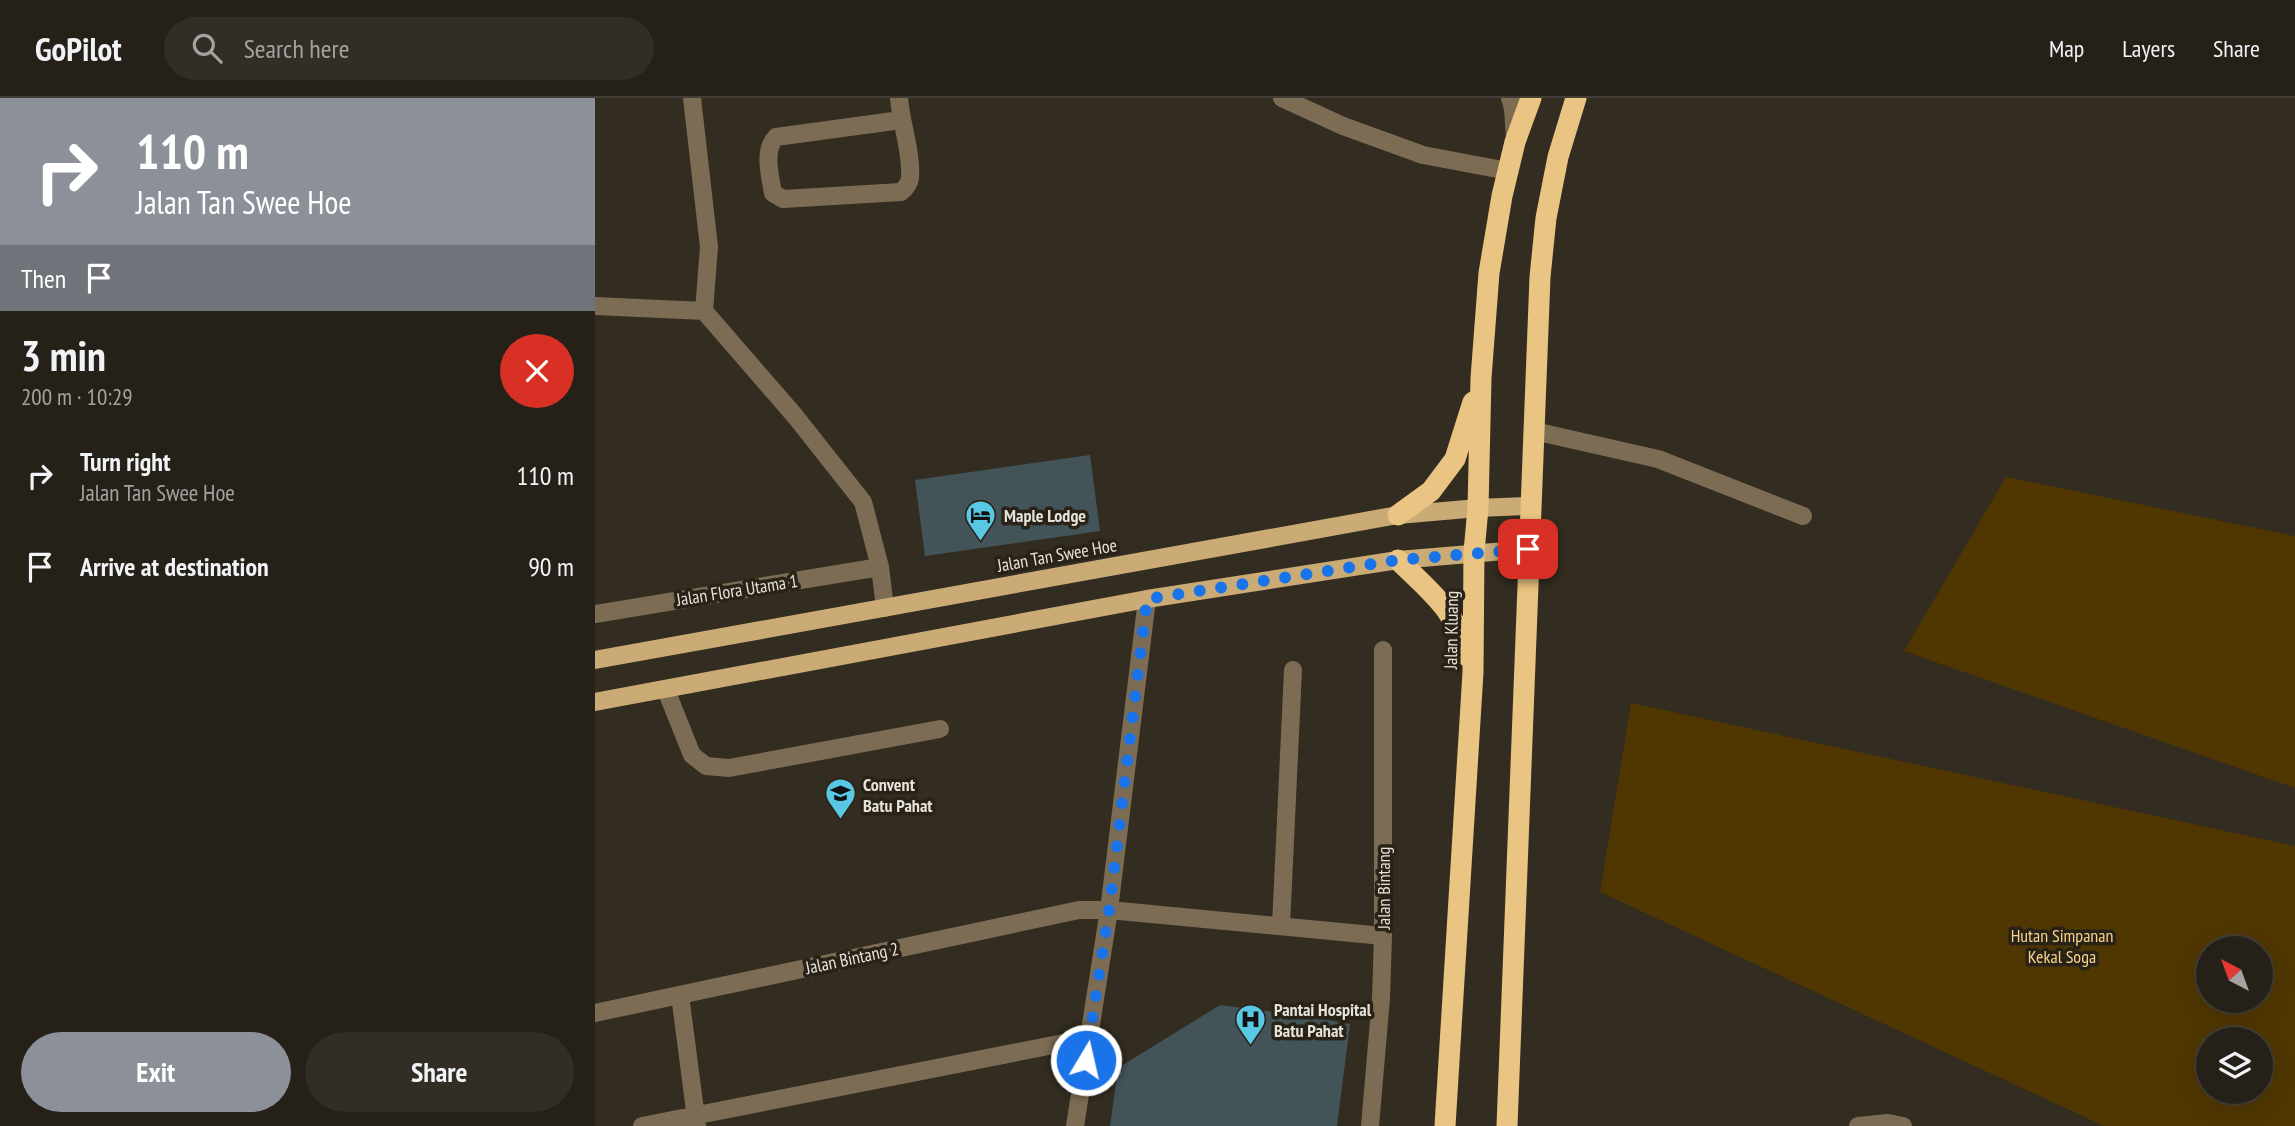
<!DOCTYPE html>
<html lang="en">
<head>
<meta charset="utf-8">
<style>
	:root { --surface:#262118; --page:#322e25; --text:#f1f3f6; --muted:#a4a3a2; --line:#423e37; --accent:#8c9099 }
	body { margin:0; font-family:"PT Sans Narrow",sans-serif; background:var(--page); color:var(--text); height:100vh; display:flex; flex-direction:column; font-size:26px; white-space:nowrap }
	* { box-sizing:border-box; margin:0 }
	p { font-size:23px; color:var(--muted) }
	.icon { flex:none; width:38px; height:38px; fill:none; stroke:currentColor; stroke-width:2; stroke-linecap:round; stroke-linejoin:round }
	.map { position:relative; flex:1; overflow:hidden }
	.drawer { display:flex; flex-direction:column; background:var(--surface); width:595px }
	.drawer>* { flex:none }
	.banner { background:#8c9099; color:#fff; overflow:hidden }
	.needle { width:46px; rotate:319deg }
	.fabs { position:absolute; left:1601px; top:838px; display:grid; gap:14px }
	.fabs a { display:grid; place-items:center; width:77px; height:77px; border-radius:50%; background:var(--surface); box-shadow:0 7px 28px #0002,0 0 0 2px var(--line); font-size:35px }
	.pin { position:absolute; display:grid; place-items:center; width:60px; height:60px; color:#fff; margin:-30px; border-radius:14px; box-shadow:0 4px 10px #0006 }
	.me { position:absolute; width:77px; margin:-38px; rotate:9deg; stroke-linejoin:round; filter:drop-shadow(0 0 5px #0008) }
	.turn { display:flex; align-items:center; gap:24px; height:147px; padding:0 21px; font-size:32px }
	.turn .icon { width:91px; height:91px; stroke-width:2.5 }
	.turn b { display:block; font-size:49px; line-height:60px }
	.then { display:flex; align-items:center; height:66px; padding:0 21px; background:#0003; gap:14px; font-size:26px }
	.round { display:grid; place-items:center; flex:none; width:74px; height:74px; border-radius:37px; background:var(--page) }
	.headline { display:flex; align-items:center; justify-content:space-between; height:119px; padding:0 21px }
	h1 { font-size:42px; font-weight:700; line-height:52px }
	.button { display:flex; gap:14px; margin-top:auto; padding:14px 21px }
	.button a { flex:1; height:80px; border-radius:42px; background:var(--accent); color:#fff; font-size:28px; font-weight:700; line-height:80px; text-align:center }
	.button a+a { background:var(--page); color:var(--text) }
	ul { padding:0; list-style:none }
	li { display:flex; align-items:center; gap:21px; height:91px; padding:0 21px }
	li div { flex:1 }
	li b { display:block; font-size:26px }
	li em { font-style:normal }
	header { display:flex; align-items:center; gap:42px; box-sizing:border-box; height:98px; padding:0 35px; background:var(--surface); border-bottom:2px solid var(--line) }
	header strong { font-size:33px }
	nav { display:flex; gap:38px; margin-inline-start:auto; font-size:24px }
	.search { width:490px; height:63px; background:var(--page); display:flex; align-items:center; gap:18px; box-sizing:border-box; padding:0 24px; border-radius:38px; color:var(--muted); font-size:26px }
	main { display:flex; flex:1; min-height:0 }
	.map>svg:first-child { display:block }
</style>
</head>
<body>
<header>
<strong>GoPilot</strong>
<div class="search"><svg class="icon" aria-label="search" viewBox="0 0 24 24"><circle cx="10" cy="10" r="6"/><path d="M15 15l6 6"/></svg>Search here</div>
<nav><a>Map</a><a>Layers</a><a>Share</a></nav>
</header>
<main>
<section class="drawer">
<div class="banner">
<div class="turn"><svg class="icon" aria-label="right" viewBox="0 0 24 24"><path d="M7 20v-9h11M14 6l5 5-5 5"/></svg><div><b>110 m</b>Jalan Tan Swee Hoe</div></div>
<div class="then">Then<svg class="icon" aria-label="arrive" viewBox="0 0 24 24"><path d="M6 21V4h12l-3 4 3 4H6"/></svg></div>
</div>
<div class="headline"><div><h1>3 min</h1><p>200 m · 10:29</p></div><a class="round" style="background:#d93025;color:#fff"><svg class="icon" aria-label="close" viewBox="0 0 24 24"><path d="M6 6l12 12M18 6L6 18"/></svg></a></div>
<ul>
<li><svg class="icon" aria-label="right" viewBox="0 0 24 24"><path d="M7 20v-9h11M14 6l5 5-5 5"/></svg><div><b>Turn right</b><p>Jalan Tan Swee Hoe</p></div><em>110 m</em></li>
<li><svg class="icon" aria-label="arrive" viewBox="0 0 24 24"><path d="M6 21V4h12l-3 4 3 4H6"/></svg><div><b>Arrive at destination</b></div><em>90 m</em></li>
</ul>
<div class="button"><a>Exit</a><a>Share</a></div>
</section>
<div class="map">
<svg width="1700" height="1028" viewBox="0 0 1700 1028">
	<rect width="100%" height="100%" fill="#332c20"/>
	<!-- green -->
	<path fill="#503702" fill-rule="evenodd" d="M1411,379L1700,438V690L1309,553Z
		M1036,605L1700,748V1028H1509L1005,794ZM1614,850H1666V903H1614ZM1614,942H1666V994H1614Z"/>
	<!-- building -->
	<path fill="#435459" d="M495,357L505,433L330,458L320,382Z
		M625,907L703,917L755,926L742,1028H515L523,970Z"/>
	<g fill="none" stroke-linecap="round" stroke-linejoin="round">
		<!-- minor -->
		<path stroke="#7c6c53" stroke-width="18" d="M304,0C306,26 317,54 315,80C314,86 311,90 306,94L188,101L178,95C175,78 168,52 181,39L306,22
			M687,0L748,28L828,57L913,73
			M915,0L918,11L920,41
			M0,208L109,213L114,149L97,0
			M109,213L200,318L268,404L285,469L290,510
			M939,333L1063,361L1208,418
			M0,516L285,469
			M71,592L97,657L111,668L134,670L345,631
			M686,828L698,572
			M85,897L102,1028
			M0,915L484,812H514L788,838
			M47,1028L494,940
			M480,1028L514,812L552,501
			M775,1028L786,900L788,838V552
			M1263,1028L1293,1025L1308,1028"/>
		<!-- major -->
		<path stroke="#cbab75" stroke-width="18" d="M0,562L803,417L883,410L934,408
			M0,604L552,501L803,462L933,451"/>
		<!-- highway -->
		<path stroke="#eac482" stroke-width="21" d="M803,417L836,393L860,361L878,304
			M803,462C837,495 860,511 873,559
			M850,1028L878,574L879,454L883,410L886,280L894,175L907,98L920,44L936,0
			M912,1028L945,179L951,120L963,59L981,0"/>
	</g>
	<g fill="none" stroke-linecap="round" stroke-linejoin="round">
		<!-- route -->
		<path stroke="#1a73e8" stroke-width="12" stroke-dasharray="0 21.6" d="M491,962L514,812L552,501L803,462L933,451"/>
	</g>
	<!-- icons -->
	<defs>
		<symbol id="hotel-pin" viewBox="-11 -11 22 30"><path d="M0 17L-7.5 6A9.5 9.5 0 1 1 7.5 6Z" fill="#59c8e4" stroke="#292217"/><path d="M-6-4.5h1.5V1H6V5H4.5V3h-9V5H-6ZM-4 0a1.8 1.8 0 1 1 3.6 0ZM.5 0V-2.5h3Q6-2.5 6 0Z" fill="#111"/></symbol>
		<symbol id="school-pin" viewBox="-11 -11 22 30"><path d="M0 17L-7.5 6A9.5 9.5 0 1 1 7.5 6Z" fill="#59c8e4" stroke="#292217"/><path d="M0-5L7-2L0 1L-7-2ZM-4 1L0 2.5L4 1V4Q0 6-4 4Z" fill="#111"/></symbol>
		<symbol id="hospital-pin" viewBox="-11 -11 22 30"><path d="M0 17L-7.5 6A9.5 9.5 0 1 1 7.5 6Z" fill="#59c8e4" stroke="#292217"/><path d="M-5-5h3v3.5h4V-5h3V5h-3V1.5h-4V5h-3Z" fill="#111"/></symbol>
	</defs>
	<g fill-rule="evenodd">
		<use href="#hotel-pin" x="368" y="400" width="35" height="47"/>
		<use href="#school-pin" x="228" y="678" width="35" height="47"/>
		<use href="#hospital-pin" x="638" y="904" width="35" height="47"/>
	</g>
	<g text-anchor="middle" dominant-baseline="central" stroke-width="7" stroke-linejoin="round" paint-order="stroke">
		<!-- poi labels -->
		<g font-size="18" font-weight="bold" fill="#e6e2da" stroke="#292217" text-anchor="start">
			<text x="409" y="417">Maple Lodge</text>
			<text x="268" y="686">Convent<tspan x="268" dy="21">Batu Pahat</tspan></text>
			<text x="679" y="911">Pantai Hospital<tspan x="679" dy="21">Batu Pahat</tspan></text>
		</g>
		<!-- street labels -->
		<g font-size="18" fill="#e6e2da" stroke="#292217">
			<text transform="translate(462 457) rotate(-10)">Jalan Tan Swee Hoe</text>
			<text transform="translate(142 492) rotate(-9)">Jalan Flora Utama 1</text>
			<text transform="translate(856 532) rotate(-89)">Jalan Kluang</text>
			<text transform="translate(788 790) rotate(-90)">Jalan Bintang</text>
			<text transform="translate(257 860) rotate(-12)">Jalan Bintang 2</text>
		</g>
		<!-- park labels -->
		<g font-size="18" fill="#fad18b" stroke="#292217">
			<text x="1467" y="837">Hutan Simpanan<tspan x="1467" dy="21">Kekal Soga</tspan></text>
		</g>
	</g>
</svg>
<div class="fabs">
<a><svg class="needle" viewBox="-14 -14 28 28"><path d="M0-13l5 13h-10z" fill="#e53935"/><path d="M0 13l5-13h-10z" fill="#a4a3a2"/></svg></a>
<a><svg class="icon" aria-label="layers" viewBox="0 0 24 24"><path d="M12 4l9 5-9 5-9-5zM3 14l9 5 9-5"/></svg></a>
</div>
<div class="pin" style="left:933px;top:451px;background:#d93025"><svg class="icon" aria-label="arrive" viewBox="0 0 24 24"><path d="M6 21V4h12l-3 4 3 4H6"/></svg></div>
<svg class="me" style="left:491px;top:962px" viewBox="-20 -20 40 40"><circle r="17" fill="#1a73e8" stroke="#fff" stroke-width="3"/><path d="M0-11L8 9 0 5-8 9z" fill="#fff"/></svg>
</div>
</main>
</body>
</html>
